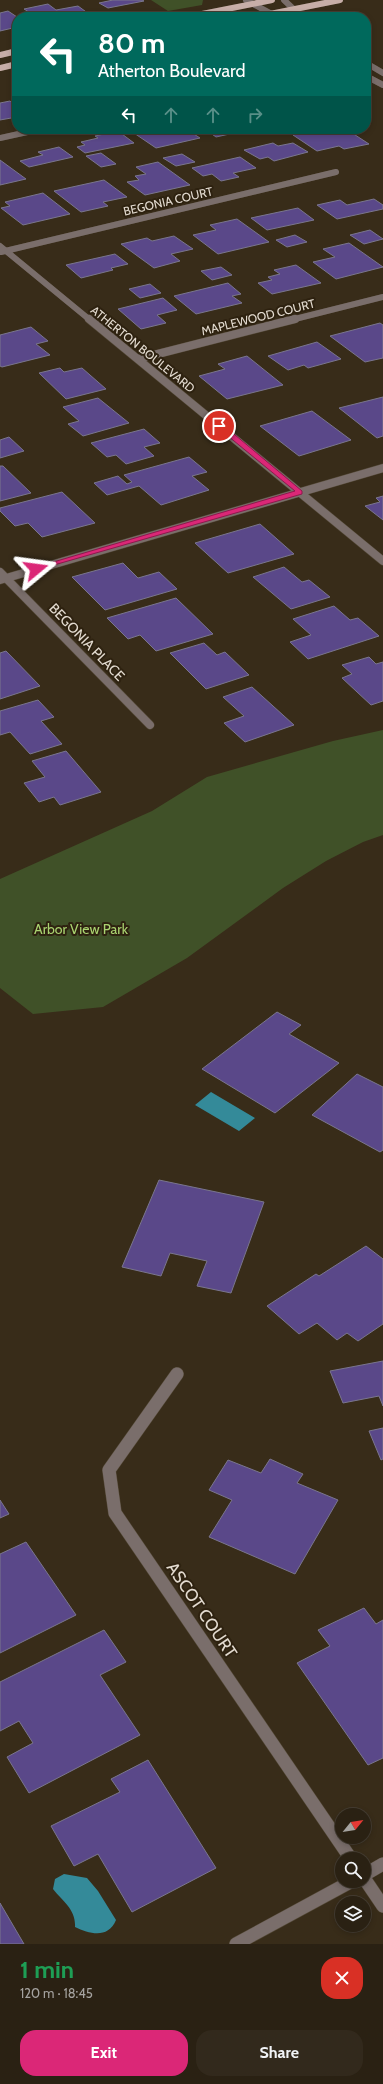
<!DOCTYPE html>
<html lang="en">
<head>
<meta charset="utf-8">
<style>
	:root { --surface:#2a2113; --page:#32291c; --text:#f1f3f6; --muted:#a5a3a0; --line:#463e33; --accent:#db2777 }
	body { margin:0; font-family:Cabin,sans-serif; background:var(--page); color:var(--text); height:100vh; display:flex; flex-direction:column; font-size:15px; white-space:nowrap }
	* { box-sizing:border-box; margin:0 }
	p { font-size:13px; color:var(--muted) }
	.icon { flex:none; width:22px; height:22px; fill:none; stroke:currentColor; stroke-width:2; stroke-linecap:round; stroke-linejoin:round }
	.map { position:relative; height:1944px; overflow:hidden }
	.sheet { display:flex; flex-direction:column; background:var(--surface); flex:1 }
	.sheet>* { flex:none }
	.top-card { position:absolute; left:12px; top:12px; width:359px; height:122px; border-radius:16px; box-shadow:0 2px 6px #0003,0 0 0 1px var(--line); background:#00695c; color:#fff; overflow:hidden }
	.needle { width:26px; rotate:60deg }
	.buttons { position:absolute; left:335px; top:1808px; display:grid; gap:8px }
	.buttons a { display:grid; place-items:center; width:36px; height:36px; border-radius:50%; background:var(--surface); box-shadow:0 2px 6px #0003,0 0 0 1px var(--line); font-size:20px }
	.pin { position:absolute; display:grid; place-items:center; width:34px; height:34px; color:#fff; margin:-17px; border:2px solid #fff; border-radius:50%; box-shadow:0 1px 4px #0007 }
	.me { position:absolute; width:44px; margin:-22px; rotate:74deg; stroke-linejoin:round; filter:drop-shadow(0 0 3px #0008) }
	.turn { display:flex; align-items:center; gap:14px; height:84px; padding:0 20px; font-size:18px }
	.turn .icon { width:52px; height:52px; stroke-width:2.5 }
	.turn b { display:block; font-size:28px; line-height:34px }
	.lanes { display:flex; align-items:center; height:38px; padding:0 20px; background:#0003; justify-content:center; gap:20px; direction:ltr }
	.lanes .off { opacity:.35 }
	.round { display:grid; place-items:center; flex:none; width:42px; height:42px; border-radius:16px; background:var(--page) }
	.head { display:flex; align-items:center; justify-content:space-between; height:68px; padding:0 20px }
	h1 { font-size:24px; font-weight:700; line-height:30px; color:#1e9e55 }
	.cta { display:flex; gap:8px; margin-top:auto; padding:8px 20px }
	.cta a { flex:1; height:46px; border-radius:16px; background:var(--accent); color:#fff; font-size:16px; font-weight:700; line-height:46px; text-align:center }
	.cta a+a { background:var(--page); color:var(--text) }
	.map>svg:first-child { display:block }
</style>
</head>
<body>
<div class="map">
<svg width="383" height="1944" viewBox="0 0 383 1944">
	<rect width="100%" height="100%" fill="#382c19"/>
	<!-- green -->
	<path fill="#405128" d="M151,0H203L202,5L168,11Z
		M383,730V835L363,842L326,861L283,888L187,958L103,1007L33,1014L0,988V879L152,811L207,777L333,741Z"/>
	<!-- water -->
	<path fill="#348a99" d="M211,1092L255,1118L239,1131L195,1105Z
		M64,1874L87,1878L98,1891L116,1920C108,1939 90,1934 75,1927C76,1909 63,1902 53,1889L55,1879Z"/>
	<!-- building -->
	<path fill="#5a4889" stroke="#7a768d" d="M113,0H142L144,1L108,8L99,3Z
		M48,4L56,10L78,6L89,14L71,17H37L24,9Z
		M8,11L17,17V27L0,31V13Z
		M10,101L17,107V117L0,120V103Z
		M128,129H186L200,138L156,148Z
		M205,129H252L216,137Z
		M319,129H346L369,144L344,149L339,146L317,151L293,135Z
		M118,131L134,143L85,153L77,147L85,145L81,142L98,138L95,136Z
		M273,143L278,146L293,143L308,152L274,161L268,157L260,159L244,150Z
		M59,147L73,157L29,167L20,161L43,155L38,152Z
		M101,153L116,164L101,167L86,156Z
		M182,154L195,162L176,166L163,158Z
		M240,157L256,168L233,173L239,177L221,181L212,174L203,176L192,168Z
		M0,160L26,179L0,185Z
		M158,162L190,185L145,195L127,182L139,180L135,176L146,174L136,167Z
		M104,180L127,197L103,202L108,206L81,212L54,191Z
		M43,193L70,214L23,225L1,208L10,206L5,202Z
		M374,199L383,205V209L337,219L317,205L340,200L347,205Z
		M298,208L314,220L267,230L251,218Z
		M237,219L269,242L218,254L193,235L216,230L210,225Z
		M370,230L383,239L364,244L350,235Z
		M295,235L307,242L287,247L276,240Z
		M174,236L193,249L171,254L180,261L154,268L121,244L147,238L152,241Z
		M349,243L383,267L336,279L313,262L335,257L323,249Z
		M115,254L128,264L111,268L113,270L81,278L66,265Z
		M296,265L321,283L272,294L258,283L272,280L268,277L280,274L274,270Z
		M221,267L232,275L212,280L201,271Z
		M228,283L241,294L232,296L242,303L196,314L174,296Z
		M150,284L161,293L140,298L129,289Z
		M163,298L177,310L157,315L166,323L141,329L118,309Z
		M380,323L383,325V358L365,362L330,336Z
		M31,327L48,341L36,344L50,355L2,367L0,366V335Z
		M317,342L341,359L308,368L304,365L288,370L268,356Z
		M247,356L283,385L227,399L199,376L225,369L218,364Z
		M60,368L64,372L82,368L106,389L66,399L39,373Z
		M383,397V436L377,438L339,408Z
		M98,398L129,423L83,436L68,424L79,421L63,407Z
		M312,411L351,440L299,456L260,426Z
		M144,429L160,443L144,447L154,456L126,464L116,455L107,457L91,443Z
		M9,437L24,451L0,458V440Z
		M189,457L207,472L192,476L209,490L161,505L139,486L107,495L94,483L118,476L127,484L132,482L124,475Z
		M0,466H3L31,493L0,501Z
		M62,492L95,523L42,537L28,523L15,526L0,511V508Z
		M383,496V520L365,506L380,502L376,498Z
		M260,524L294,554L228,573L195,543Z
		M123,563L138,578L159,572L177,589L105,610L72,577Z
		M284,567L302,582L309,580L330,597L291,609L253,577Z
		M176,598L213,634L156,651L140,635L128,639L107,618Z
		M334,606L350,620L358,618L379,636L308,659L290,642L311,635L293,619Z
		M204,643L217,655L225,652L249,675L206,689L170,653Z
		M6,651L40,686L0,699V653Z
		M369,657L376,664L383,662V701L371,705L342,678L352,674L342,665Z
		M252,687L294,725L245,742L224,723L244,716L223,697Z
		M38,700L54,717L41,721L62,744L30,754L10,732L0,735V711Z
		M66,751L101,792L60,805L54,797L39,802L24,783L45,777L32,761Z
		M277,1012L301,1025L289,1034L339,1063L275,1113L202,1069Z
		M357,1074L383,1087V1150L380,1152L312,1115Z
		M159,1180L264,1202L231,1293L197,1286L207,1261L170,1253L161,1276L122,1267Z
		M366,1246L383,1259V1324L358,1341L347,1333L337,1340L317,1323L299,1334L267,1306L316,1274L319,1276Z
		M383,1361V1406L379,1396L343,1403L330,1371Z
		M383,1428V1459L381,1460L369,1431Z
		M270,1459L303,1474L297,1483L338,1500L295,1574L209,1537L232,1500L209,1490L228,1460L261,1473Z
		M0,1500L9,1514L0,1518Z
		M26,1542L76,1615L0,1653V1554Z
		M364,1608L376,1624L383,1620V1758L368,1765L297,1663L330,1646L318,1630Z
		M104,1630L126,1662L100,1675L140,1735L29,1793L7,1757L33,1743L19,1721L0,1731V1682Z
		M148,1760L216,1868L132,1912L98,1854L74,1866L51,1826L120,1792L111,1779Z
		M0,1903L24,1944H0Z"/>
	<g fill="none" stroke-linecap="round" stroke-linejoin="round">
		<defs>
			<path id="minor-far2" d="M246,0L277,17
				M284,0L302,17
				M366,63L383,73
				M366,76L383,85
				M0,138L41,129
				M0,246L90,320
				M1,252L336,172
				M291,320L383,297"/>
			<path id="minor-far1" d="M89,319L383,561
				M138,359L295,319
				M0,572L150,725
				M0,580L383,468"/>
			<path id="minor" d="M177,1374L109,1470L115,1513L351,1859
				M364,1875L383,1864
				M364,1878L383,1906
				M236,1944L352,1881"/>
			<path id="major" d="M187,17L272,0
				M255,17L340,0
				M0,55L17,51
				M0,68L17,64"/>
		</defs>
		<!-- minor-far2 casing -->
		<use href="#minor-far2" stroke="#534836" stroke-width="6"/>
		<!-- minor-far1 casing -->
		<use href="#minor-far1" stroke="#534836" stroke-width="9"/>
		<!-- minor casing -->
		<use href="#minor" stroke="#534836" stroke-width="14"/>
		<!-- major casing -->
		<use href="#major" stroke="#534836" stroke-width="6"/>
		<!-- minor-far2 -->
		<use href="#minor-far2" stroke="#7a6e6b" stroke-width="6"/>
		<!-- minor-far1 -->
		<use href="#minor-far1" stroke="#7a6e6b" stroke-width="8"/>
		<!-- minor -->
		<use href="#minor" stroke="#7a6e6b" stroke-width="13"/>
		<!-- major -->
		<use href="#major" stroke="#c7aea8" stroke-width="6"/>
	</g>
	<!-- route -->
	<path fill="#db2777" stroke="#8e194d" d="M217,424H222L302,491V494L33,571V568L295,491L217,427Z"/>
	<g text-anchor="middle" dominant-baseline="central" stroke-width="4" stroke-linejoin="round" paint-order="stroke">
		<!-- far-street labels -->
		<g font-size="12" fill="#e3dbd0" stroke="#2e2210">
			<text transform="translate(168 201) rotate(-13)">BEGONIA COURT</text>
			<text transform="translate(258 317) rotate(-14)">MAPLEWOOD COURT</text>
			<text transform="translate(143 349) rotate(39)">ATHERTON BOULEVARD</text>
		</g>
		<!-- street labels -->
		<g font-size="14" fill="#e3dbd0" stroke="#2e2210">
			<text transform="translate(87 642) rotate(46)">BEGONIA PLACE</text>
		</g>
		<!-- park labels -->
		<g font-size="14" fill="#aad370" stroke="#2e2210">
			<text x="81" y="929">Arbor View Park</text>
		</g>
		<!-- near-street labels -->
		<g font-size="17" fill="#e3dbd0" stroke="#2e2210">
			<text transform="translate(202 1610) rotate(56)">ASCOT COURT</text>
		</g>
	</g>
</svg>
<div class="buttons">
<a><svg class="needle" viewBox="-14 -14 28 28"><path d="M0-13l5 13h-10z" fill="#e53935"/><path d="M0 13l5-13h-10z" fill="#a5a3a0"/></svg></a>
<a><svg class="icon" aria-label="search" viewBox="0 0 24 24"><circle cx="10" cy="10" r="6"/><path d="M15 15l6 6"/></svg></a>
<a><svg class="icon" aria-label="layers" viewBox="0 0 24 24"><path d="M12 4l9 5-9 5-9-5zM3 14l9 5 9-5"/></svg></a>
</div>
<div class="pin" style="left:219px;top:426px;background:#d93025"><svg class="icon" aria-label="arrive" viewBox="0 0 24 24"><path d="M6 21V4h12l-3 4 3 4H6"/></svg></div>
<svg class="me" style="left:36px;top:569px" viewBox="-20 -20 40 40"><path d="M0-17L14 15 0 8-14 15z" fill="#db2777" stroke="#fff" stroke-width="4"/></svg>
<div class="top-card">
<div class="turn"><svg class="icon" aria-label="left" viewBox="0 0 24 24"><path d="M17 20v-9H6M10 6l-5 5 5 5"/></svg><div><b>80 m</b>Atherton Boulevard</div></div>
<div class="lanes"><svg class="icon" aria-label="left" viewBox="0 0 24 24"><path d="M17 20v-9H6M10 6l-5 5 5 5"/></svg><svg class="icon off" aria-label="ahead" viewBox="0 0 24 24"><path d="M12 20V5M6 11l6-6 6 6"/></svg><svg class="icon off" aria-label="ahead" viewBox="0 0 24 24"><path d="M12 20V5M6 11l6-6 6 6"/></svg><svg class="icon off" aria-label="right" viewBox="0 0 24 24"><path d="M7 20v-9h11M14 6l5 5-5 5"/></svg></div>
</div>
</div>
<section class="sheet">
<div class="head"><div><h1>1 min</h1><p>120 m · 18:45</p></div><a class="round" style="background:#d93025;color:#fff"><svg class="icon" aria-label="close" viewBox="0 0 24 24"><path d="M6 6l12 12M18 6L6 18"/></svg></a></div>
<div class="cta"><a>Exit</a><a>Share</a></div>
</section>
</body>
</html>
